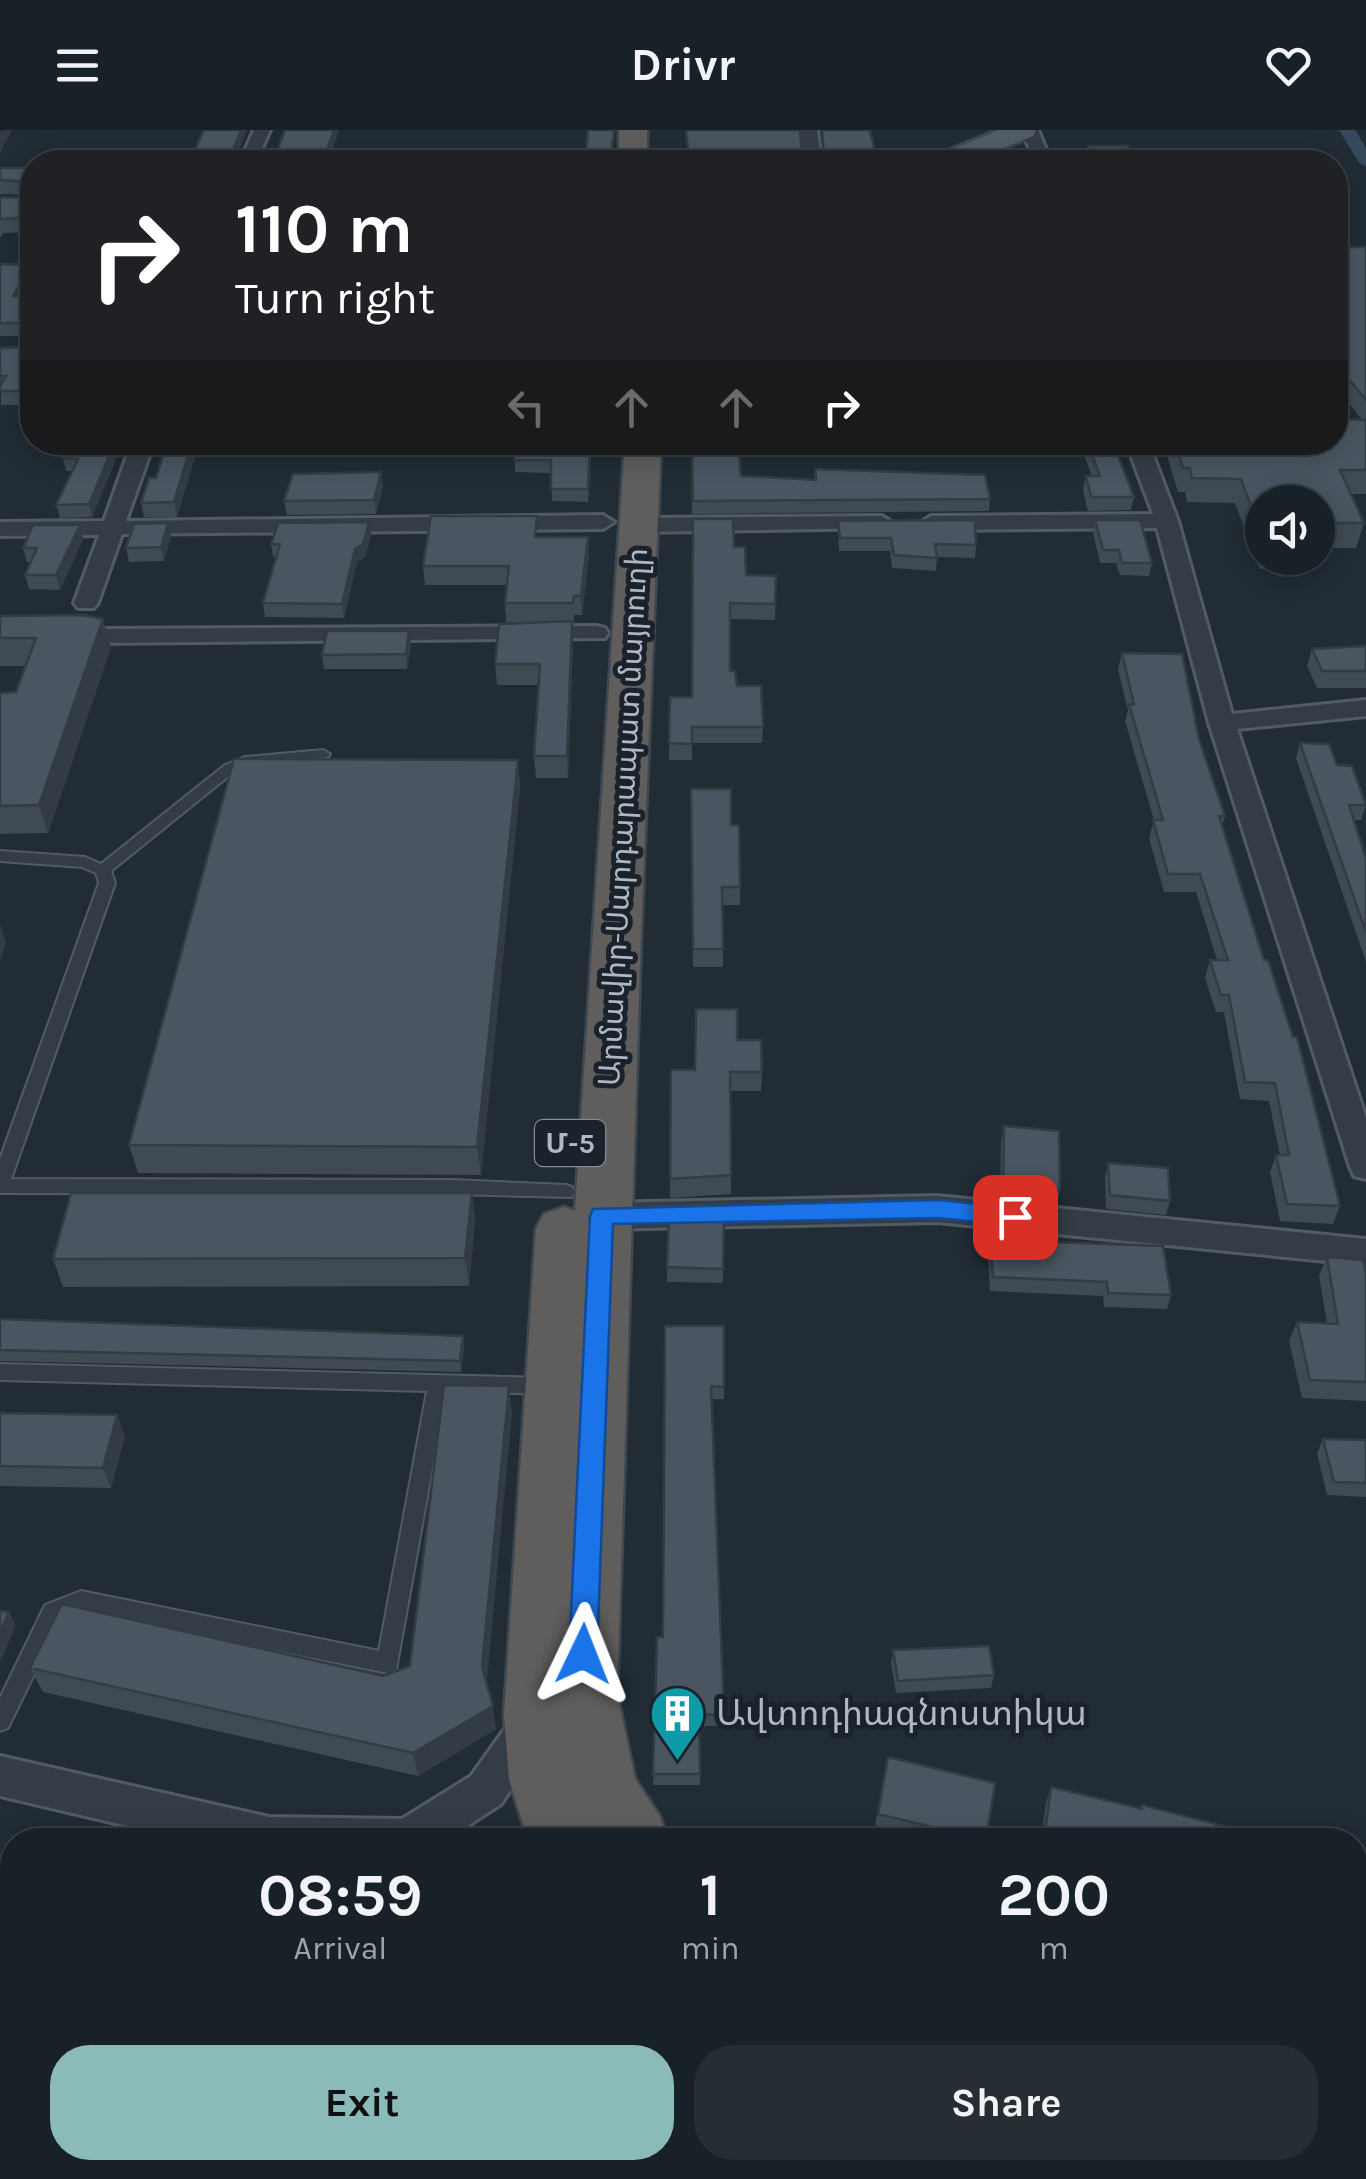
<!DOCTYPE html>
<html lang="en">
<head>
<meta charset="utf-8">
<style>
	:root { --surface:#192128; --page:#262e34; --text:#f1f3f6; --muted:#9fa3a8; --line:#373e45; --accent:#8bbbb9 }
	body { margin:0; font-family:Karla,"Noto Sans Armenian",sans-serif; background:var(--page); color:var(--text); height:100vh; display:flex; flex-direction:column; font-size:38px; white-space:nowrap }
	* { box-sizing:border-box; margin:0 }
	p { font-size:32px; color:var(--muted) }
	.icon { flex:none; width:55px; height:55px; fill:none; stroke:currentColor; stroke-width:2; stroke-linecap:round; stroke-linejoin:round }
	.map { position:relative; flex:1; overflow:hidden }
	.panel { position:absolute; left:0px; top:1698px; width:1368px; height:352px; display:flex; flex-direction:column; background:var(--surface); border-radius:40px 40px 0 0; box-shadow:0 5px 25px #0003,0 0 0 2px var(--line) }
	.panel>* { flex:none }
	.banner { position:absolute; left:20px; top:20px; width:1328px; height:305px; border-radius:40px; box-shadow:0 5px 25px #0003,0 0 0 2px var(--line); background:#202124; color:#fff; overflow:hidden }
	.buttons { position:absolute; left:1245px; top:355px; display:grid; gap:20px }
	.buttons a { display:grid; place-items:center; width:90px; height:90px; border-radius:50%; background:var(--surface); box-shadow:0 5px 25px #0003,0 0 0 2px var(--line); font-size:50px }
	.pin { position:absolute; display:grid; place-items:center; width:85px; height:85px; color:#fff; margin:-42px; border-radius:20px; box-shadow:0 5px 15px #0006 }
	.me { position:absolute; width:110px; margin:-55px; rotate:2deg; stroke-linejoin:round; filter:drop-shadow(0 0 8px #0008) }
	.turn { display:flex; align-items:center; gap:35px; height:210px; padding:0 50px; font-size:45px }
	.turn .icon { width:130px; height:130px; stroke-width:2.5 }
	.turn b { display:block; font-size:70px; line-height:85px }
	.lanes { display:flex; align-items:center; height:95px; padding:0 50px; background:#0003; justify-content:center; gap:50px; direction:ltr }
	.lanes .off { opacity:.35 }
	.eta { display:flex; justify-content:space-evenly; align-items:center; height:170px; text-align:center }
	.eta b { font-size:60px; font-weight:700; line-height:70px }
	.cta { display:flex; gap:20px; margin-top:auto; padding:20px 50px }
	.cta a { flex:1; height:115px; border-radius:40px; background:var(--accent); color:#111; font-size:40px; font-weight:700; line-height:115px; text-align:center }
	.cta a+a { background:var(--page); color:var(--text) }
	header { display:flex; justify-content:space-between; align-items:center; height:130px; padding:0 50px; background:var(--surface); font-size:45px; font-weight:700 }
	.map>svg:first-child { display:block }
</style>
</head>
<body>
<header><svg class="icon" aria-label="menu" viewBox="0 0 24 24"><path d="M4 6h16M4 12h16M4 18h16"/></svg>Drivr<svg class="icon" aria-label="heart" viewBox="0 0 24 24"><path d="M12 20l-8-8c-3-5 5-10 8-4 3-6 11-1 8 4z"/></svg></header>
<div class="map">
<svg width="1366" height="2049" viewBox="0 0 1366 2049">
	<rect width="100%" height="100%" fill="#212c35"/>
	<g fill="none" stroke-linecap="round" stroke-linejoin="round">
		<!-- canal -->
		<path fill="#36495c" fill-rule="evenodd" d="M1339,0H1355L1366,18V36L1360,34Z"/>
		<defs>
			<path id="service" d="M323,620L330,624L328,627L248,635L235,641L111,741L115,753L11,1049L452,1050L566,1055L572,1057L575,1062L572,1067L452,1064L0,1063V1029L99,753L96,743L82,737L0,731V721L85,727L101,734L225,635L245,627Z
				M0,1234L549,1248L556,1250L559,1256L556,1262L549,1264L446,1261L396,1540L388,1543L81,1481L61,1489L8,1598L0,1601V1568L45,1475L81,1461L379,1521L427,1261L0,1250Z
				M113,2038H139L136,2049H110Z"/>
			<path id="minor" d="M254,0H270L256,32H240Z
				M801,0H817L821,32H804Z
				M1022,0H1038L1051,32H1035Z
				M132,312H154L126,391L603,385L614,392L603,399L122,404L98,473L94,478H78L74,473L99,405L0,406V392L104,391Z
				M1126,312H1148L1178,391L1232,584L1366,570V586L1237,599L1366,988V1049L1354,1046L1350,1037L1209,593L1157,398L931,400L920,393L931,386L1153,384Z
				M882,386L893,393L890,398L640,402L629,395L640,388Z
				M596,496L605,498L608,503L605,508L98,513L86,506L98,499Z
				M937,1066L1366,1109V1135L937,1092L602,1099L590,1095L585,1086L590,1077L602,1073Z
				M532,1576L547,1582L553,1596L501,1674L446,1710H187L0,1666V1626L269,1687L402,1689L471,1646L517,1582Z"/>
			<path id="tertiary" d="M490,2038H549L550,2049H490Z"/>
			<path id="primary" d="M999,0H1036L1033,6L968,32H931L935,26Z"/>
			<path id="trunk" d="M619,0H647V32H619Z
				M625,312H661L641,803L617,1564L635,1649L659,1685L669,1710H528L509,1649L504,1585L536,1099L544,1084L564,1077L575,1081Z
				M1355,1883L1366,1886V2021L1355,2018Z"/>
		</defs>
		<!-- service casing -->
		<use href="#service" stroke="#525b64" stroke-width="4"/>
		<!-- minor casing -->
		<use href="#minor" stroke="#525b64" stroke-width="6"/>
		<!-- tertiary casing -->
		<use href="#tertiary" stroke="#525b64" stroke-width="5"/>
		<!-- primary casing -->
		<use href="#primary" stroke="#3e4650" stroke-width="6"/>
		<!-- trunk casing -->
		<use href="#trunk" stroke="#3f4851" stroke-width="5"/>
		<!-- service -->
		<use href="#service" fill="#343d46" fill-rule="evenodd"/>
		<!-- minor -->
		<use href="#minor" fill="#343d46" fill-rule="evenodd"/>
		<!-- tertiary -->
		<use href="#tertiary" fill="#343d46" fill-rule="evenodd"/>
		<!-- primary -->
		<use href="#primary" fill="#525d66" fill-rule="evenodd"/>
		<!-- trunk -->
		<use href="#trunk" fill="#5f5e5c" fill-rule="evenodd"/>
	</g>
	<!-- wall -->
	<path fill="#3f4a53" d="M0,38H32V102L3,103L0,108V67L28,68L31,65L0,64Z
		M1335,117H1366V364H1350L1364,393L1356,418H1318V372H1262V428H1304L1301,440L1260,439L1235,373L1187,372L1185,362H1178L1163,312H1335L1362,290L1335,256Z
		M0,134L31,135L32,151L24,166H28L32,206H0Z
		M32,217V275H1L0,218Z
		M70,312H120L118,317L119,322L92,387L60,388L56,375L72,341H66L63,328Z
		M167,312H206L203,323H196L177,387H144L141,373L156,348Z
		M515,312H592L588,372L552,371L551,343L515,342Z
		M691,312L741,346L814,350L815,339L990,369L989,381L692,384Z
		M1079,312H1113L1134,367L1131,380L1088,381L1083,360L1086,346H1092Z
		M383,356L376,384L287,385L284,371Z
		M1095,390L1152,433L1149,446L1120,445L1116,433H1100L1093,402Z
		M838,391L976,415L975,428L937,427L936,441L892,438L890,421H839Z
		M369,392L371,405L365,427L357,432L344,488L265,487L263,473L276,427H273L271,414Z
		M168,393L171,407L164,431L129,432L126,418Z
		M80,395L83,409L60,460L29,459L25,445L31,432H27L23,418Z
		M538,407H588L589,426L582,485H574V492H572L573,512L568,648H536L534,626L539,555H497L495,534L506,493L505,473L506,455H425L423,436Z
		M734,417L746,445L776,446L775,490L730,489V541L737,556L763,597L762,613H692V630H669L670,567H692Z
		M0,486L111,517L48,703L0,704V563L16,562L26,536H0Z
		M411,515L407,539H324L322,525Z
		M1366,516V558H1317L1307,536L1312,519Z
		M1122,523L1199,609L1225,686L1222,696L1340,1076L1333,1094L1280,1091L1270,1042L1276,1025H1280L1269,971L1240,969L1224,882H1216L1205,848L1210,830H1217L1196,762H1164L1149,708L1154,690L1125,591L1128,580L1118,540Z
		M1300,613L1337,635L1366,675L1361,690H1354L1366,728V832L1296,628Z
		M518,630L520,658L481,1045L138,1043L129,1015Z
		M691,659L731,695L740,757V775H723V837H693Z
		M737,910L762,942L761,961H730L731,1064L670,1068V1049L695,940Z
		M1004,996L1060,1060L1056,1074L1000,1069L1001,1011Z
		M1108,1033L1170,1071L1166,1085L1106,1079L1105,1047Z
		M472,1063L475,1091L469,1156L63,1157L53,1129Z
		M724,1086L723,1153L667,1152V1137Z
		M990,1110L1171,1165L1167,1179L1104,1177L1103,1166L990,1161L988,1124Z
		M1327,1127L1366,1144V1271L1302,1268L1289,1211L1297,1192L1327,1193L1319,1146Z
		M0,1189L463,1206L464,1217L461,1242L0,1231Z
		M665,1196H724V1269H711L723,1596H700V1655H653L663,1507Z
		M512,1282L486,1554L496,1599L418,1646L43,1562L30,1538L383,1546L410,1536Z
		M0,1283L125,1306L111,1358L0,1356Z
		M1323,1309L1366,1310V1367L1327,1365L1317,1323Z
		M893,1520L994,1545L991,1558L896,1563L891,1533Z
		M888,1627L986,1710H936L875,1695Z
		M1051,1657L1141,1679L1142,1675L1243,1710H1041L1046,1672Z
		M1108,2038H1273V2049H1155Z
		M1356,2040L1366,2049H1347Z"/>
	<!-- shaded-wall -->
	<path fill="#333c44" d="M2,0H12L0,23V3Z
		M241,0H247L234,32H228Z
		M334,0H339L329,32H323Z
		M31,135L32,151L17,179L13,166Z
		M28,166L32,179L22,177Z
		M114,312H120L118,317L119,322L92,387L89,374Z
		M192,312H194L196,323L177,387L174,372Z
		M381,342L383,356L376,384L374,370Z
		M369,392L371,405L365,427L357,432L344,488L342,474L355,419Z
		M168,393L171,407L164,431L161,417Z
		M80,395L83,409L60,460L56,445Z
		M588,407L589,426L582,485L581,466Z
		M103,489L111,517L48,703L39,675Z
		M572,491L573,512L568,648L567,626Z
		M409,501L411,515L407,539L406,524Z
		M518,630L520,658L481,1045L477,1017Z
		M0,794L6,813L0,832Z
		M472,1063L475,1091L469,1156L465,1128Z
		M463,1206L464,1217L461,1242L460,1231Z
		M509,1256L512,1282L486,1561L482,1537Z
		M117,1285L125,1306L111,1358L103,1338Z
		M9,1482L16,1495L0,1533V1503Z
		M493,1576L496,1599L418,1646L413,1623Z
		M335,2038H348L345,2049H332Z"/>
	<!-- building -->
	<path fill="#495661" stroke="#333c44" stroke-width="2.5" d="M204,0H241L228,32H181L183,26H192Z
		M285,0H334L323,32H273Z
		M588,0H614L610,32H585Z
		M686,0H800L802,24H824L822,0H870L877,32H683V30H689Z
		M1088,16H1128L1133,23H1139L1142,32H1084L1080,22H1091Z
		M450,25L449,32H379L380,26Z
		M0,38H32V87L0,89V67L28,68L32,64L31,52L0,50Z
		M1335,117H1366V270L1335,232Z
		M0,134L31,135L13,166H28L22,177H32V212L31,193H0Z
		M32,217V261H0V256L6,246H0V218Z
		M1335,289L1366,290V340H1340L1364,393H1318V372H1262V406L1241,349L1192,348L1190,338H1183L1175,312H1335Z
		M70,312H115L89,374L56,375L78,329L63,328Z
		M167,312H192L174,372L141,373L149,348H156Z
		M515,312H590L588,359H551V330H514Z
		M692,312H738L741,346L816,350L815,339L985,345L990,369L693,371Z
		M1087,312H1113L1134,367H1091L1086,346H1100Z
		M381,342L374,370L284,371L293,344Z
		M431,386H537L535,407H588L581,466H574L573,473H505L509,436H423Z
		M693,389H733L734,417H745L746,445L776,446L775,474L730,473V541H735L737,556H761L763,597H692V614L669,613L670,567H692Z
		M975,390L976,415L935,414L937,428L894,425L891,408H840L838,391Z
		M1095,390H1140L1152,433H1122L1119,420H1103Z
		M369,392L363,414L355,419L342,474L263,473L280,414H271L278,393Z
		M168,393L161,417L126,418L134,394Z
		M33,395H80L56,445H25L37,418H23Z
		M82,485L103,489L39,675L0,676V563L16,562L36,508H0V486Z
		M572,491L567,626H534L540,534H495L499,494Z
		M327,501H409L406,524L322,525Z
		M1366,516V541H1322L1312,519Z
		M1122,523L1182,524L1199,609L1225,686H1219L1264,830H1268L1293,907H1297L1340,1076L1287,1074L1276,1025H1289L1275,953L1245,952L1229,865H1221L1210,830H1228L1200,744H1168L1153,690H1163L1129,574H1134Z
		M1300,613L1329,614L1337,635L1352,636L1366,675H1349L1366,728V802Z
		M234,629L518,630L477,1017L129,1015Z
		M691,659H731V695H739L740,757H722L723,819H693Z
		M696,879H737V910H761L762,942H730L731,1045L670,1049L671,940H695Z
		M1004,996L1059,1001L1060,1060L1003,1054Z
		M1108,1033L1168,1038L1170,1071L1110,1065Z
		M71,1063H472L465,1128L53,1129Z
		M724,1086L723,1139L667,1137L669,1087Z
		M990,1110L1163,1116L1171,1165L1108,1163L1107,1152L993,1147Z
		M1327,1127L1363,1130L1366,1144V1252L1310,1250L1297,1192L1338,1194Z
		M0,1189L463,1206L460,1231L0,1220Z
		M665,1196H724V1257L711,1256L724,1585L699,1584L700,1644H653L657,1507H663Z
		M444,1255L509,1256L482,1537L493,1576L413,1623L30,1538L62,1474L383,1546L410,1536Z
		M0,1283L117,1285L103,1338L0,1336Z
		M1323,1309L1366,1310V1353L1334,1352Z
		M0,1481L9,1482L0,1503Z
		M989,1516L994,1545L898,1551L893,1520Z
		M888,1627L995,1653L986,1710L878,1684Z
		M1051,1657L1142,1679V1675L1243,1701V1710H1044Z
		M142,2038H335L332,2049H138Z
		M615,2038H710V2049H615Z
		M1170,2038H1273V2049H1217Z
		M1356,2040L1366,2042V2049H1356Z"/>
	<!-- route -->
	<path fill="#1a73e8" stroke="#114b97" stroke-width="2.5" d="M938,1070L1015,1078L1027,1087L1015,1096L938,1088L613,1094L597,1524L593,1534L583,1537L573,1534L569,1524L590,1086L593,1079Z"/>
	<!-- icons -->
	<defs>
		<symbol id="building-pin" viewBox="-11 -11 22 30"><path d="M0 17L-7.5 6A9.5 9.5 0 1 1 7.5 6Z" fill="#0f9aa8" stroke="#1a222b"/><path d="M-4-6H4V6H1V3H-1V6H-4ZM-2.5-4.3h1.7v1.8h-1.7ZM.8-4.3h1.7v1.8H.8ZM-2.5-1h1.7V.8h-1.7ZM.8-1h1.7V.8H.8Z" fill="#fff"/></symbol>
	</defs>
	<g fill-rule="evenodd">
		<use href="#building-pin" x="646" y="1552" width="63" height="86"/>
	</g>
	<g text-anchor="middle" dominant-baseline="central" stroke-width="10" stroke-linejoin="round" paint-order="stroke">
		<!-- shield labels -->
		<rect fill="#1a222b" stroke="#828b95" stroke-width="2.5" x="535" y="990" width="70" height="46" rx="8"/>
		<g font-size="28" font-weight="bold" fill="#afb8c3">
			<text x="570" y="1013">Մ-5</text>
		</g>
		<!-- street labels -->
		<g font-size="30" fill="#afb8c3" stroke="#1a222b">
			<text transform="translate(623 687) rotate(-87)">Արմավիր-Սարդարապատ մայրուղի</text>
		</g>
		<!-- near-poi labels -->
		<g font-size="35" fill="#afb8c3" stroke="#1a222b" text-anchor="start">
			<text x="716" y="1583">Ավտոդիագնոստիկա</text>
		</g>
	</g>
</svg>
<div class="buttons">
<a><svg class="icon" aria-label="sound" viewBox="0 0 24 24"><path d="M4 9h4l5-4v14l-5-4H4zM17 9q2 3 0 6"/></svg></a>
</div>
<div class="pin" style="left:1015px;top:1087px;background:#d93025"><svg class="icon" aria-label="arrive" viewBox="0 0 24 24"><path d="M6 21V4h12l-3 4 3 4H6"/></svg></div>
<svg class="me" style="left:583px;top:1524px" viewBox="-20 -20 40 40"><path d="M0-17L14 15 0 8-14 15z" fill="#1a73e8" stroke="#fff" stroke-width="4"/></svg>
<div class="banner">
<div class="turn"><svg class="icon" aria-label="right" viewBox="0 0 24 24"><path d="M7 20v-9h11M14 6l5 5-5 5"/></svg><div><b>110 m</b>Turn right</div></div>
<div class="lanes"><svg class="icon off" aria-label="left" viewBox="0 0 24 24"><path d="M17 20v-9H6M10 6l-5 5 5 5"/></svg><svg class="icon off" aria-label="ahead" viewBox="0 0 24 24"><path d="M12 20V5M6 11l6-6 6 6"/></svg><svg class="icon off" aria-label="ahead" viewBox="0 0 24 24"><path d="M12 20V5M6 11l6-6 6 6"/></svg><svg class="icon" aria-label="right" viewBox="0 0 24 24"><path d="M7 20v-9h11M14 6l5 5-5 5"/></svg></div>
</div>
<section class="panel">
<div class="eta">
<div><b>08:59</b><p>Arrival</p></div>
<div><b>1</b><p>min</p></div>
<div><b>200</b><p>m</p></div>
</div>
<div class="cta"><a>Exit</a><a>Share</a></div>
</section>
</div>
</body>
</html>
